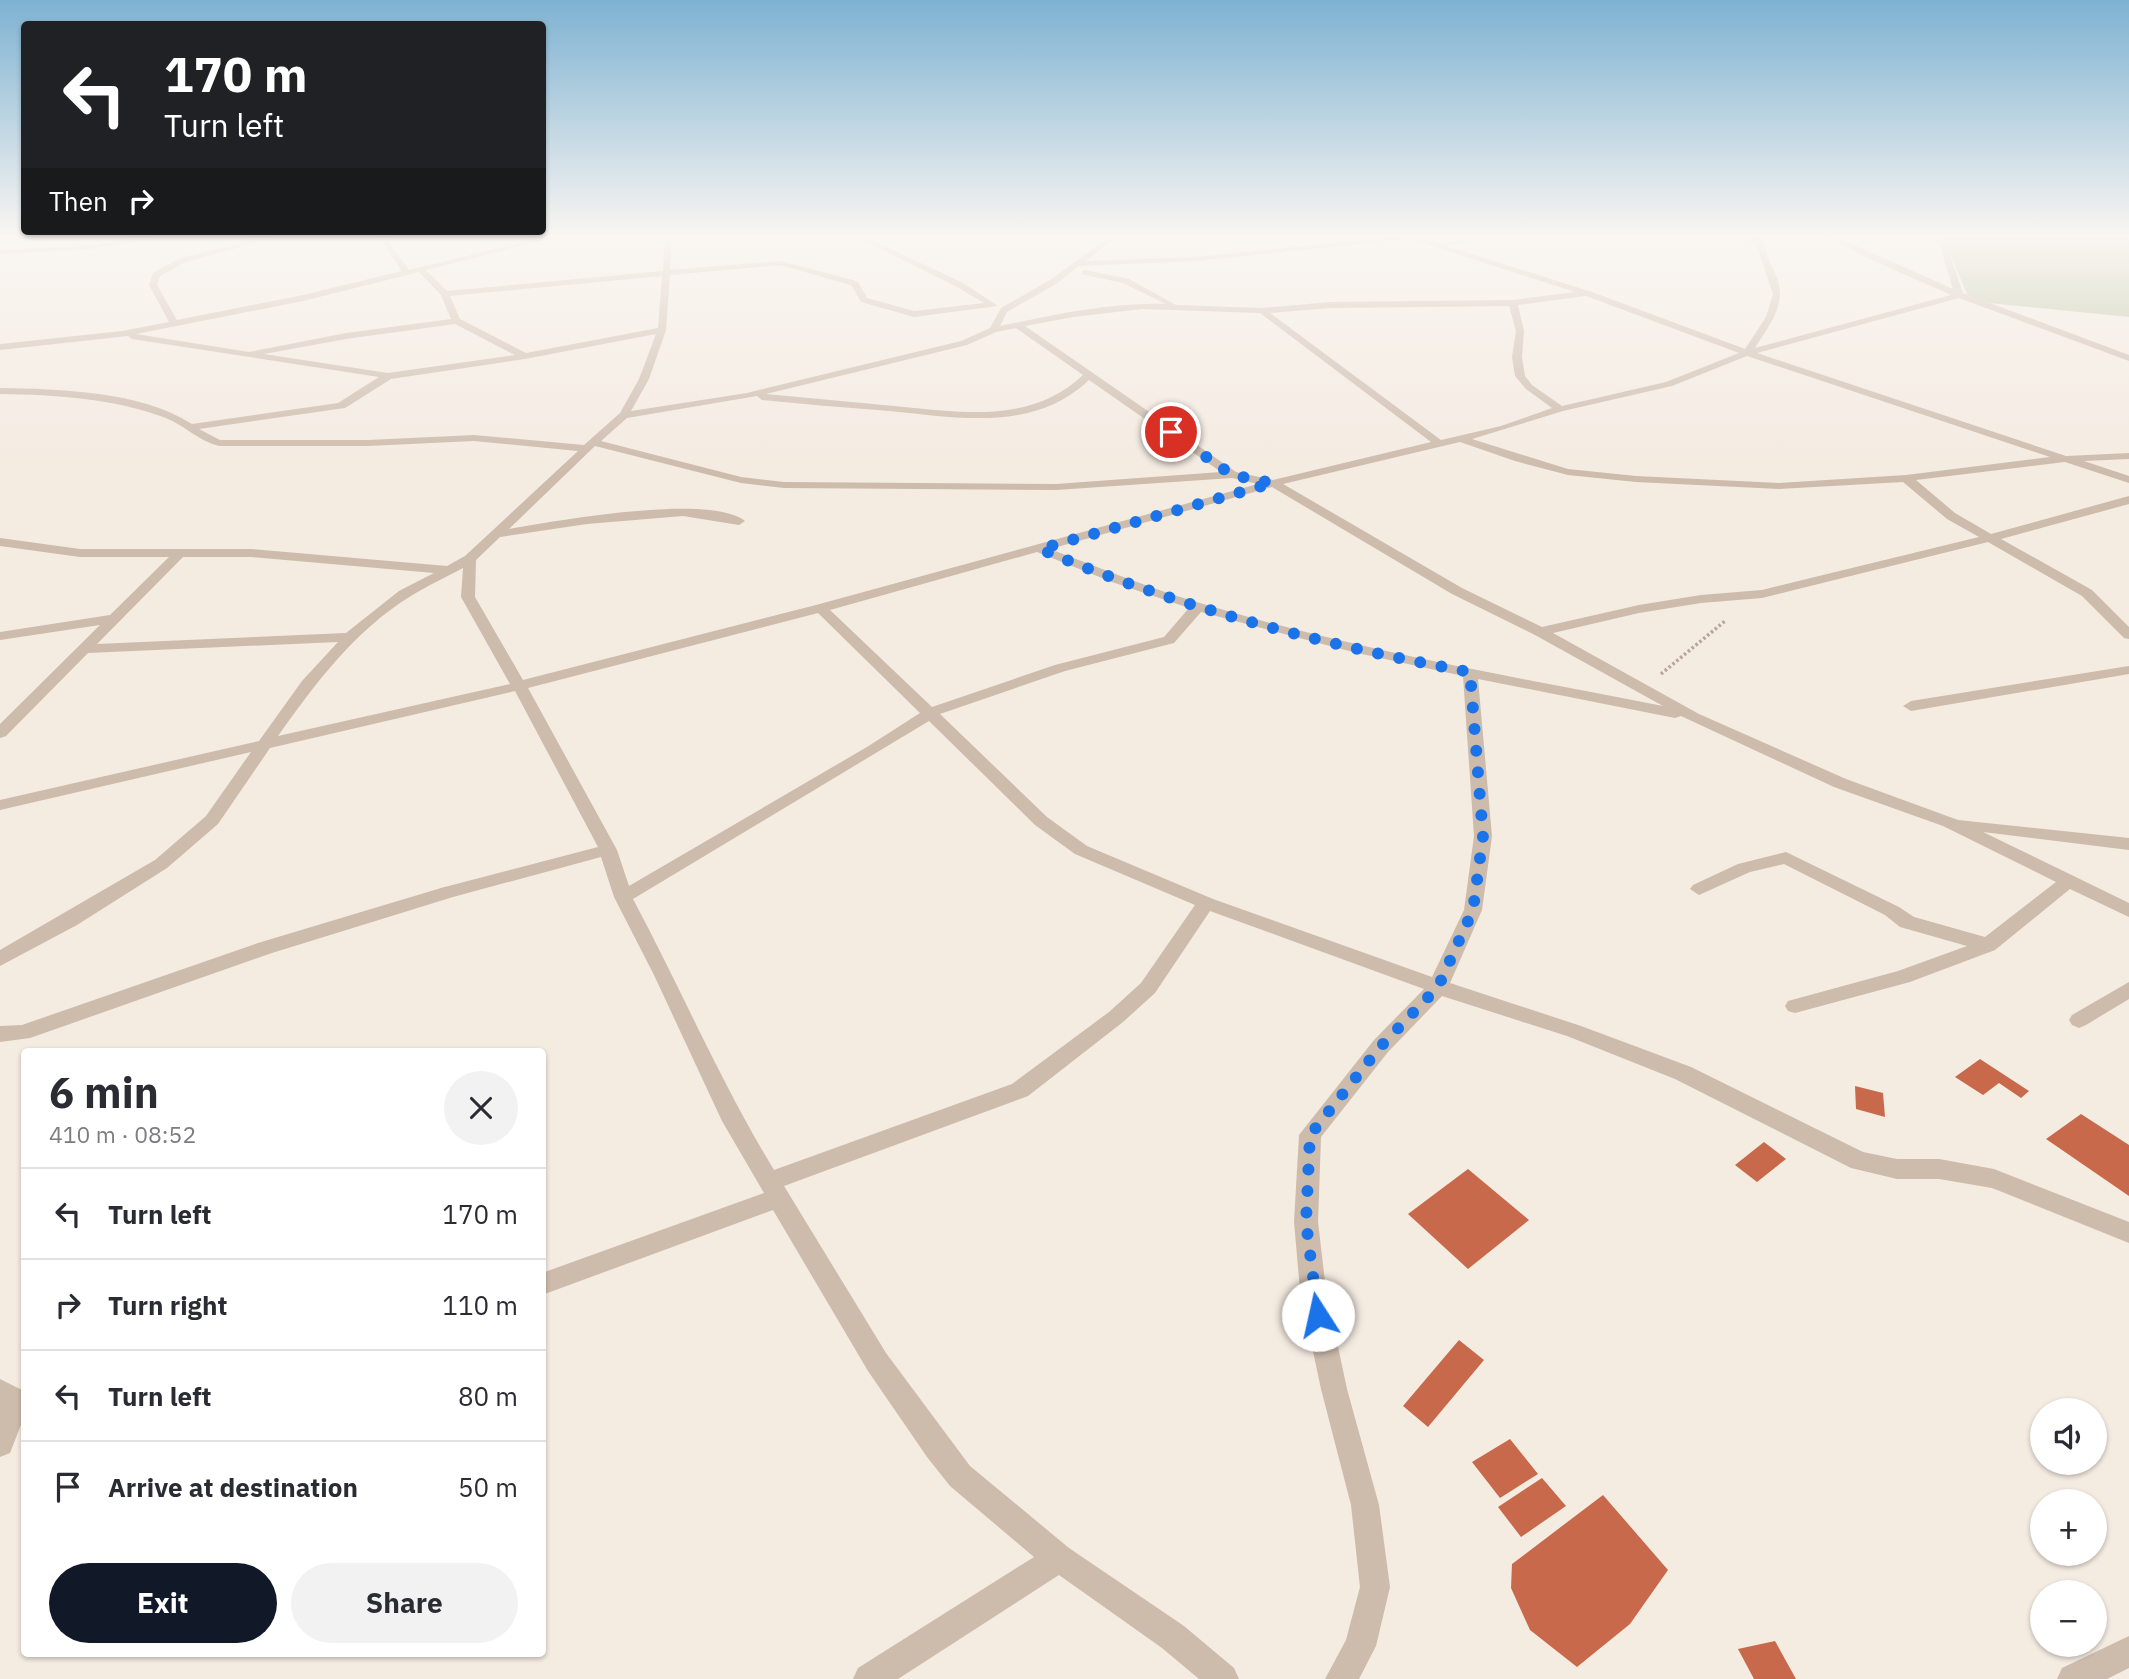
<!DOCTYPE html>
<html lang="en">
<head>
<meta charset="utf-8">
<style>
	:root { --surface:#fff; --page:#f2f2f3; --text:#2b2b33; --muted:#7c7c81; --line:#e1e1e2; --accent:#111827 }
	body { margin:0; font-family:"IBM Plex Sans",sans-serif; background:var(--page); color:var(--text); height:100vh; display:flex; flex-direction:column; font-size:26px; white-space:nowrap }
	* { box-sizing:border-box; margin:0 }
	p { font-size:23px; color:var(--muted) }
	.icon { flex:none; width:38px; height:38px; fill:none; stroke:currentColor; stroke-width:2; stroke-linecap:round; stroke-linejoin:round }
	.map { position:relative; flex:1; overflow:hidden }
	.drawer { position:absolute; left:21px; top:1048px; width:525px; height:609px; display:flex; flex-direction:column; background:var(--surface); border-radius:7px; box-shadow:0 2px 5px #0004 }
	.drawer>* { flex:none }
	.hud { position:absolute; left:21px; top:21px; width:525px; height:214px; border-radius:7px; box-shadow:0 2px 5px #0004; background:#202124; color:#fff; overflow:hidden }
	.tools { position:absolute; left:2030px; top:1398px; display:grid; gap:14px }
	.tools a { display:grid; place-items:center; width:77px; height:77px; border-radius:50%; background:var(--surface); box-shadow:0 2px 5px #0004; font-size:35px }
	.pin { position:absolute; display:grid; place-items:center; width:60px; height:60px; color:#fff; margin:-30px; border:4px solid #fff; border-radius:50%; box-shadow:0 2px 7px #0007 }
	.me { position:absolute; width:77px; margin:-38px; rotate:350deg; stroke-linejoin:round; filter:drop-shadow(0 0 5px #0008) }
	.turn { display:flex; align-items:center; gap:24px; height:147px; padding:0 28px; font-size:32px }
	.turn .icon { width:91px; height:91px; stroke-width:2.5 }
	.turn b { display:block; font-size:49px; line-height:60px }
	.then { display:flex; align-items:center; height:66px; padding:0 28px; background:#0003; gap:14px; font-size:26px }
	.round { display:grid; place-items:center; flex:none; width:74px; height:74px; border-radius:37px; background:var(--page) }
	.headline { display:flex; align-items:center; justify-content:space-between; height:119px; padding:0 28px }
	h1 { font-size:42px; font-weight:800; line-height:52px }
	.cta { display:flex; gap:14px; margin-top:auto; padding:14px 28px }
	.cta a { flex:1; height:80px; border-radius:42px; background:var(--accent); color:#fff; font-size:28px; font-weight:800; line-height:80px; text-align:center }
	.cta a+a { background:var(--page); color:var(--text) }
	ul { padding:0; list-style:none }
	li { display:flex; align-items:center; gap:21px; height:91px; padding:0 28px; border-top:2px solid var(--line) }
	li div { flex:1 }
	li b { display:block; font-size:26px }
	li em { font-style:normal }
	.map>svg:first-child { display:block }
</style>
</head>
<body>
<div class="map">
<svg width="2129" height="1679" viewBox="0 0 2129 1679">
	<rect width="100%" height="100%" fill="#f4ebe1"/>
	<!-- green -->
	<path fill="#b8c4a0" d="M1943,237H2129V317L1970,301Z"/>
	<!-- building -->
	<path fill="#c8694b" d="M1980,1059L2029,1091L2021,1098L1999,1083L1983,1095L1955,1077Z
		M1855,1086L1883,1093L1885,1117L1856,1109Z
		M2081,1114L2129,1145V1196L2046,1139Z
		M1764,1142L1786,1159L1757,1182L1735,1165Z
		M1468,1169L1529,1220L1468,1269L1408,1214Z
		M1459,1340L1484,1360L1428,1427L1403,1406Z
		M1510,1439L1538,1474L1500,1498L1472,1462Z
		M1542,1478L1566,1506L1521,1537L1498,1507Z
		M1603,1495L1668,1570L1630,1624L1577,1667L1530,1630L1511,1588L1512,1564Z
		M1775,1641L1796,1679H1754L1738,1649Z"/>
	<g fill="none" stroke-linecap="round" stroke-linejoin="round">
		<!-- path -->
		<path stroke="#b9a596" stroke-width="3.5" stroke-dasharray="2.5 2.5" stroke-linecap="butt" d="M1661,674L1725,621"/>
		<!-- street -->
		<path fill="#cdbbac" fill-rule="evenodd" d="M150,237H169L90,249L0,254V250L90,245Z
			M266,237H278L186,262L160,276L157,285L177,320L303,295L402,271L378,237H385L409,270L544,237H556L426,270L447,291L663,271L665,237H672L670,270L780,261L853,280L858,282L867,298L914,311L984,303L957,287L857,237H866L963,283L998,306L914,317L861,302L852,286L847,284L780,265L670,275L666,330L649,379L631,411L747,393L961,341L990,328L1001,308L1050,280L1109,237H1117L1086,261L1195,257L1393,237H1417L1437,243L1487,237L1446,246L1592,292L1745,349L1766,317L1773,294L1756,244L1730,237L1756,239L1757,237H1763C1764,251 1769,261 1775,273C1789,302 1770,324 1755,348L1951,295L1865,257L1829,237H1837L1953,289L1937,237H1944L1963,293L2129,355V361L1959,298L1757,353L2066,456L2129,453V459L2084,461L2129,476V483L2065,462L1916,480L1955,513L1991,534L2129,496V504L2001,539L2092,590L2129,627V639L2124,638L2082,596L1988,542L1762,598L1701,603L1639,613L1553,633L1699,714L1846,779L1958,820L2129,838V850L1983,832L2129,903V917L2070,889L1995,950L1910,982L1795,1013L1788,1011L1785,1006L1788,1001L1898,971L1967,946L1900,927L1885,915L1784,864L1750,872L1699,895L1690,889L1693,885L1738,864L1786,852L1899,907L1914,917L1985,937L2056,882L1943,826L1834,787L1681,716L1675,718L1478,679L1492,836L1482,910L1450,983L1581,1026L1691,1067L1863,1152L1897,1159H1939L1994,1169L2129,1222V1243L1992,1188L1939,1179H1897L1851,1168L1675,1079L1567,1036L1442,996L1388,1052L1321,1137L1318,1222L1326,1290L1347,1389L1379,1505L1390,1587L1376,1646L1359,1679H1325L1346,1640L1360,1587L1351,1505L1321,1389L1300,1290L1294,1222L1299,1135L1374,1040L1424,989L1210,911L1155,993L1123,1022L1028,1096L784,1186L886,1353L970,1466L1069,1548L1184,1626L1234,1668L1239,1679H1199L1162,1648L1059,1575L898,1679H853L858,1668L1034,1557L950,1486L927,1457L868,1371L773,1210L542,1295V1273L764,1193L722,1121L654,975L614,897L601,857L453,897L272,953L30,1038L0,1042V1026L22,1025L258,943L441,888L598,847L515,691L270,748L218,824L167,868L77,925L0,966V950L155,860L206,816L251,752L0,810V800L259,741L302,681L338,642L88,653L6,736L0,738V724L100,625L0,640V632L110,615L169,557H80L0,546V538L80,549H251L447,566L465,556L578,451L474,441L368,446H219C199,441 185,426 166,418C113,398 56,395 0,394V388C59,389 141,391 192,424L338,403L379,377L132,339L128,336L0,350V344L122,331L169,322L149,285L153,273L180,258ZM1410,239L1575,292L1513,300L1331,302L1262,308L1176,305L1129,279L1084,270L1081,274L1123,283L1166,304C1110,302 1054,315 1000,326L1007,312L1056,284L1079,266L1195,261ZM419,272L441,295L451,319L346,333L249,352L136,334L303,301ZM662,276L658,328L526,353L460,319L450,296ZM1585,296H1586L1739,353L1666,382L1562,406L1532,385L1525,376L1522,357L1524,331L1518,305ZM1509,306L1516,331L1512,357L1515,376L1526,389L1552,408L1501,426L1441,440L1270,313L1331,308ZM1142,309L1260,313L1431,442L1273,480L1236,472L1025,326L1073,317ZM455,324L515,355L388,373L264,354L346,339ZM1016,328L1083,375C1030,425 960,412 894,406C852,402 809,398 766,394L967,345L996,332ZM656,334L639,379L620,413L584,445L474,435L368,440H220L199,429L345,408L391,379L525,359ZM1747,356L2050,457L1906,475L1779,483L1636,476L1568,469L1472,439L1563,411L1672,386ZM1089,380L1221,472L1056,484L784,482L741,477L601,441L627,418L757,396L762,400C805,404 848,408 890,411C959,418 1035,432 1089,380ZM1460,442L1515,461L1568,475L1636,482L1779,489L1903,482L1947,519L1979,537L1762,590L1701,595L1639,605L1542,627L1462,588L1283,484ZM595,446L741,483L784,488L1056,490L1232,478L1258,484L816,605L523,680L475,597L476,560L500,537L587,524L683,516L739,525L745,521C709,493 556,521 509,529ZM1272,487L1452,594L1535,635L1663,706C1508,676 1352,649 1200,603C1149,588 1100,568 1050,549ZM1037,552L1112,582L1189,608L1164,637L1055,665L932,707L830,610ZM183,557H251L434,573L399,591L346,633L97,644ZM463,568L461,597L510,684L278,736C315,684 355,630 411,596C427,586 446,577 463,568ZM1201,612L1353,652L1463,676L1474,836L1464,910L1432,977L1213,899L1087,846L1047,817L940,714L1065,671L1174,643ZM818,613L920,713L867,747L629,886L617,850L528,688ZM929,721L1035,825L1075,854L1195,905L1141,983L1109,1012L1012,1084L774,1170C721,1083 681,989 633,899Z
			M2129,666V674L1911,711L1903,706L1911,701Z
			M2129,982V999L2086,1025L2079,1028L2072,1025L2069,1020L2072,1015Z
			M0,1379L24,1391V1417L10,1453L0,1457Z
			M2129,1636V1668L2107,1679H2057L2062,1668Z"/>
	</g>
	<!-- sky -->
	<linearGradient id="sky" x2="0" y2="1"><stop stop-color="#7eb2d2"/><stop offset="0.5" stop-color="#faf6f2"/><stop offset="1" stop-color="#faf6f2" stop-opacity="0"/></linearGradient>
	<rect width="2129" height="472" fill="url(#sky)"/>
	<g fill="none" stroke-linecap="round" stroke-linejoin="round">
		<!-- route -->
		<path stroke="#1a73e8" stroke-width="12" stroke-dasharray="0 21.6" d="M1171,432L1232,475L1273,483L1040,549C1176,607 1324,645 1470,672L1483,836L1473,910L1438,987L1381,1046L1310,1135L1306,1222L1318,1315"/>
	</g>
</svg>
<div class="tools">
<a><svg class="icon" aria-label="sound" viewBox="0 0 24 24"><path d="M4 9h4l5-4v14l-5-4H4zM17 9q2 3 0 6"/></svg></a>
<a>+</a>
<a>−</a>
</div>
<div class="pin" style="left:1171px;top:432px;background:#d93025"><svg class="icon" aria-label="arrive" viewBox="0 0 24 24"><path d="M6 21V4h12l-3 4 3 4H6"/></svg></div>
<svg class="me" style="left:1318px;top:1315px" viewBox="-20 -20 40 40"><circle r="19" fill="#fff"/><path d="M0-13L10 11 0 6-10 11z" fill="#1a73e8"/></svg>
<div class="hud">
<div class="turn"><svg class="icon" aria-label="left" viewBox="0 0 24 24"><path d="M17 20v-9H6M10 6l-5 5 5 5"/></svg><div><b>170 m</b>Turn left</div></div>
<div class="then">Then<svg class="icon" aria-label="right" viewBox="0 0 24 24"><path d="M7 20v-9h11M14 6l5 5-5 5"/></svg></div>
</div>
<section class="drawer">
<div class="headline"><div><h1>6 min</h1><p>410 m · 08:52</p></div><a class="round"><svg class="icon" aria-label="close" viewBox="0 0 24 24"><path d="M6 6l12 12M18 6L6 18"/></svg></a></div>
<ul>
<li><svg class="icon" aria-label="left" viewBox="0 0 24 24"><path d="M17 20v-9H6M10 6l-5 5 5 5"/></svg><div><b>Turn left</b></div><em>170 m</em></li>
<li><svg class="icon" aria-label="right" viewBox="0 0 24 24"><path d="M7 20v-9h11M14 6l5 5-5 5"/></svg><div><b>Turn right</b></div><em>110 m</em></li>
<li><svg class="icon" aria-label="left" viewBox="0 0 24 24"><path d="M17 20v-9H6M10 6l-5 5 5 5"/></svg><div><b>Turn left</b></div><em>80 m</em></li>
<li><svg class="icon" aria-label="arrive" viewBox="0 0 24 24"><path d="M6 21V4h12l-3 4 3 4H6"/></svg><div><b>Arrive at destination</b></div><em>50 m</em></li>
</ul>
<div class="cta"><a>Exit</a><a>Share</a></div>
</section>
</div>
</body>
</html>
